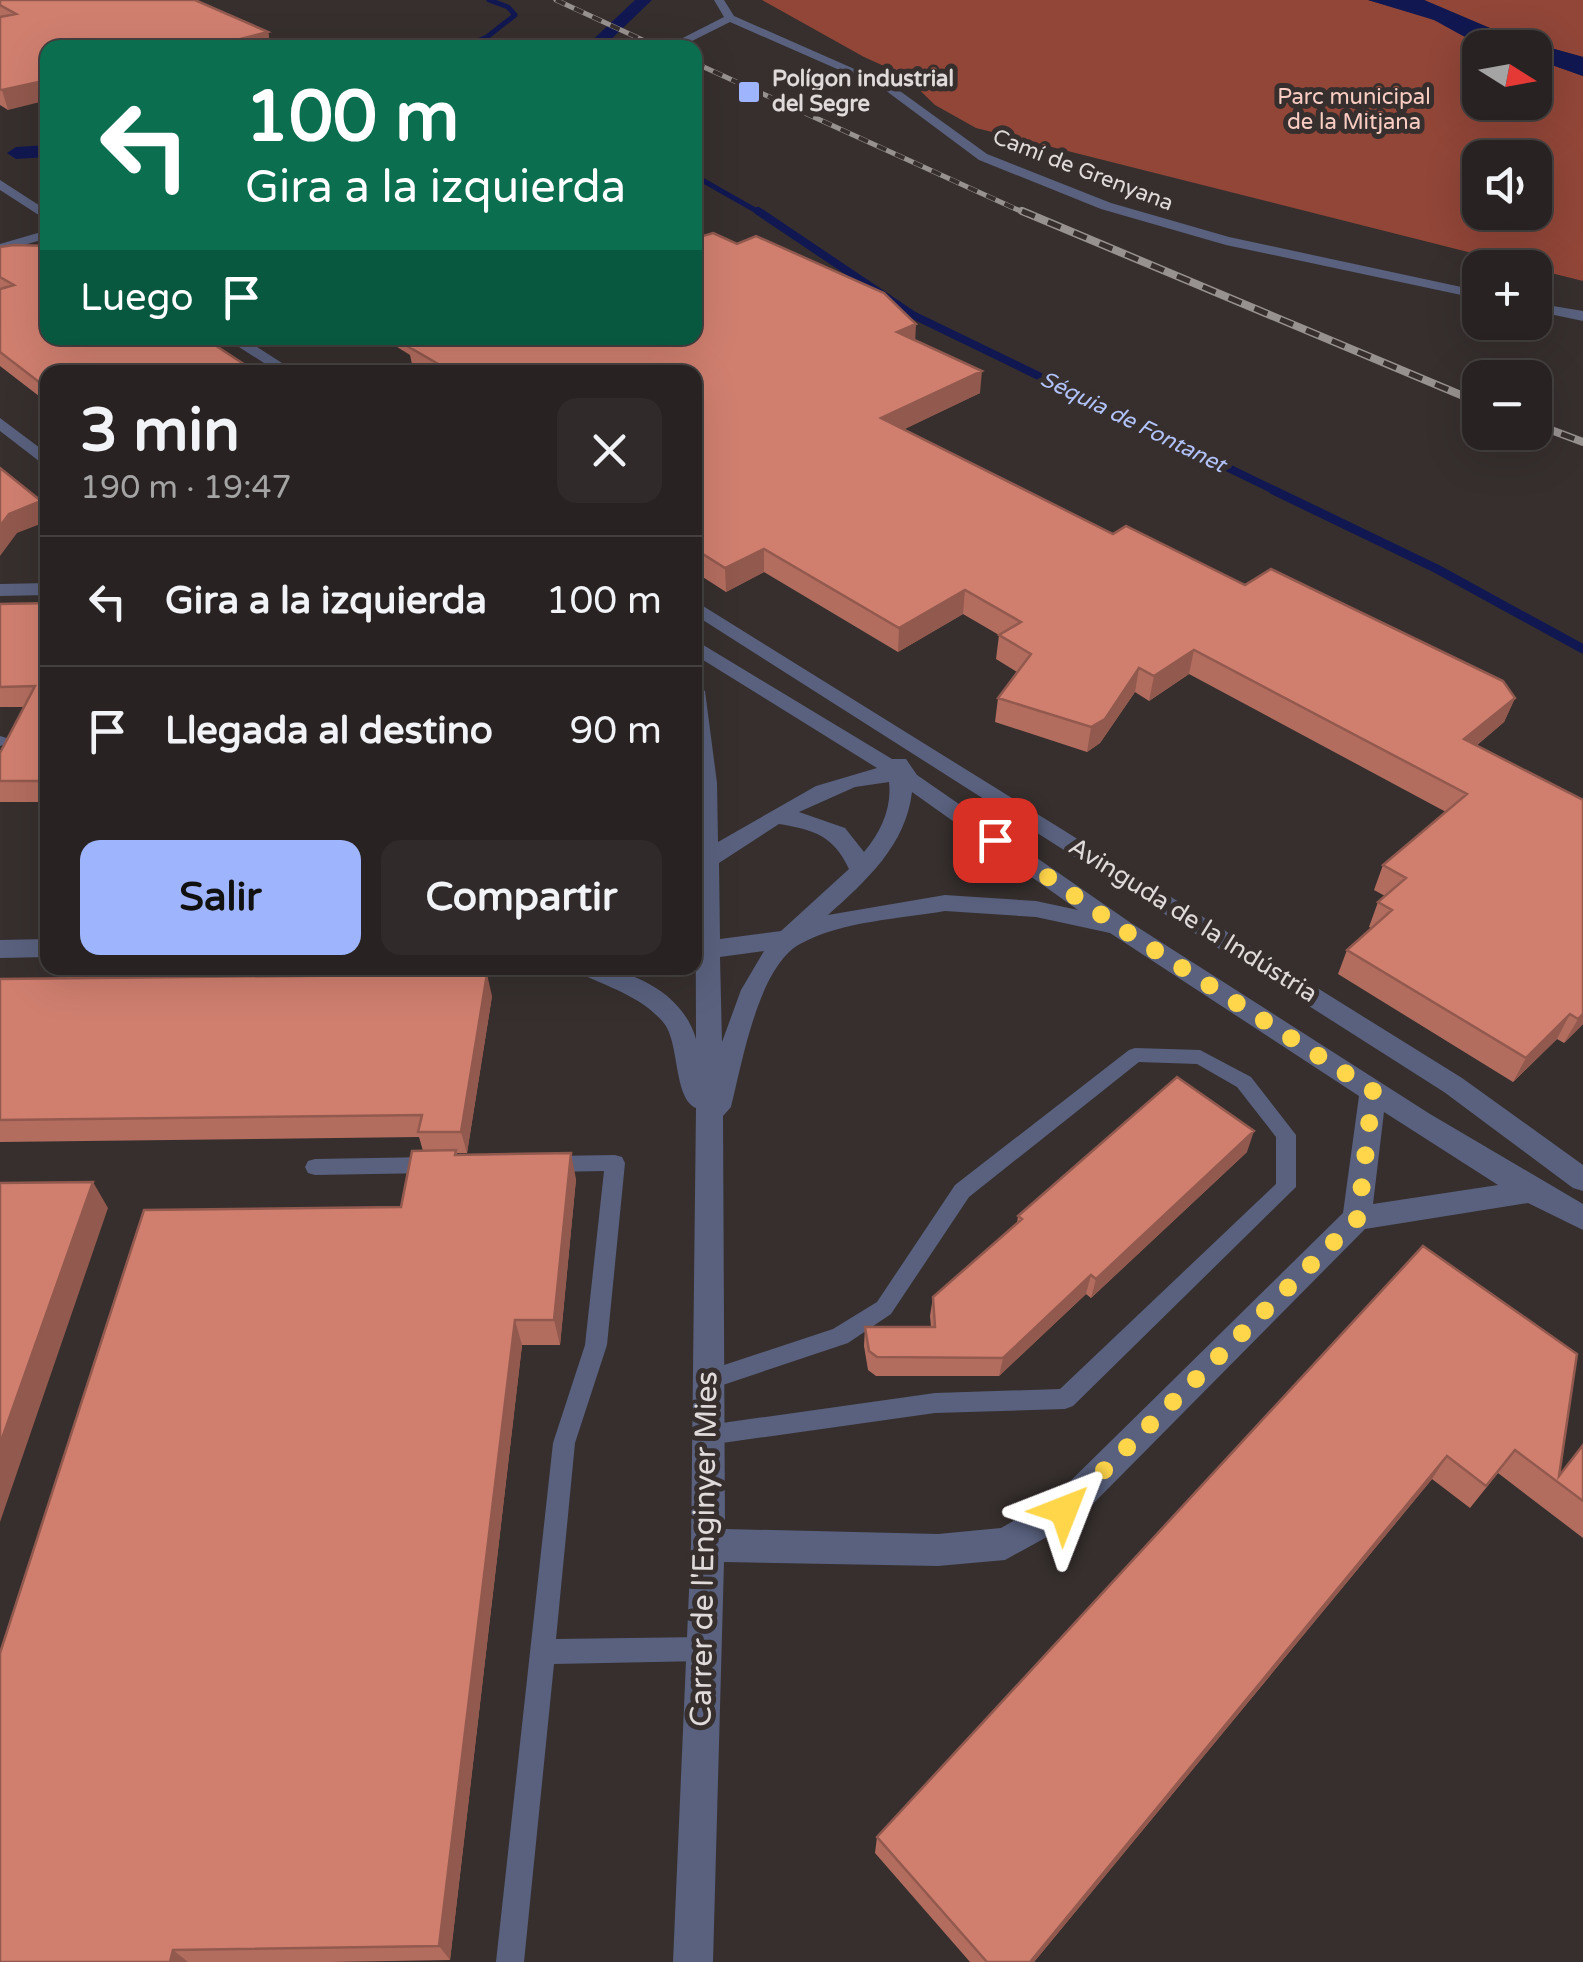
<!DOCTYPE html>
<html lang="es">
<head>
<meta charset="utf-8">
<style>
	:root { --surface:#282322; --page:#302b2a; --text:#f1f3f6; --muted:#a5a4a5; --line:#444040; --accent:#9eb4fd }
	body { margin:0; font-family:"Varela Round",sans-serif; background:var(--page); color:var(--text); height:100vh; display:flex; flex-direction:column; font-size:38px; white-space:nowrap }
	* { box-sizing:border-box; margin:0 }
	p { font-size:32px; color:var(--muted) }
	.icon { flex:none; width:55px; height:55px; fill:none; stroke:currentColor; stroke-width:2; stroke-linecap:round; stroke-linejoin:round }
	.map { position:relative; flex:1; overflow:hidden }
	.drawer { position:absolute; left:40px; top:365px; width:662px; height:610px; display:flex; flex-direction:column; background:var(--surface); border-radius:20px; box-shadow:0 10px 40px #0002,0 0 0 2px var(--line) }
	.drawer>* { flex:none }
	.guide { position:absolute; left:40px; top:40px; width:662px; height:305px; border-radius:20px; box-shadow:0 10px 40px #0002,0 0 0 2px var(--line); background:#0b6e4f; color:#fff; overflow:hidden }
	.needle { width:65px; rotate:101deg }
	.tools { position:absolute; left:1462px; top:30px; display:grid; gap:20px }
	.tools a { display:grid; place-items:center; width:90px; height:90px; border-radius:20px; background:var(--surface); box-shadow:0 10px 40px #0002,0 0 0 2px var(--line); font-size:50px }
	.pin { position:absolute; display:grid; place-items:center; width:85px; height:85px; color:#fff; margin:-42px; border-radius:20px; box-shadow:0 5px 15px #0006 }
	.me { position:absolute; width:110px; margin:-55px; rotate:45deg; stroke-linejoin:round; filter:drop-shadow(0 0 8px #0008) }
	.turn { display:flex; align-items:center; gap:35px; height:210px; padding:0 40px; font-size:45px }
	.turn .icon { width:130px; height:130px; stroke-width:2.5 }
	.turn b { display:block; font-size:70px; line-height:85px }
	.then { display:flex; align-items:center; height:95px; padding:0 40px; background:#0003; gap:20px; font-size:38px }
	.round { display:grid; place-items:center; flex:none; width:105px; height:105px; border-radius:20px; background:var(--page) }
	.summary { display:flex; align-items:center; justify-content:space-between; height:170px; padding:0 40px }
	h1 { font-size:60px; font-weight:800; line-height:75px }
	.action { display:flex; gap:20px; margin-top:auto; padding:20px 40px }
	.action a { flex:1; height:115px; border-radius:20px; background:var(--accent); color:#111; font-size:40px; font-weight:800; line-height:115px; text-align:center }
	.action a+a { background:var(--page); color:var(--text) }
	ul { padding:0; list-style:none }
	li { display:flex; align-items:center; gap:30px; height:130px; padding:0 40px; border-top:2px solid var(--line) }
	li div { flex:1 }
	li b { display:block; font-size:38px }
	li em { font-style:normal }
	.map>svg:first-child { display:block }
</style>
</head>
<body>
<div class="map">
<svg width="1583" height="1962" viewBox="0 0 1583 1962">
	<rect width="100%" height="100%" fill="#362f2e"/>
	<!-- forest -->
	<path fill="#914638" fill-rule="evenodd" d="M762,0H1368L1427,17L1499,47L1480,48V102H1535V59L1583,76V281L976,128L935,105L904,75L864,57ZM1480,158H1535V212H1480Z
		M1424,0H1583V57L1511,37Z"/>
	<!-- water -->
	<path fill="#111851" d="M1368,0H1424L1511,37L1583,57V76L1535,59V48L1499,47L1463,36L1434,20Z"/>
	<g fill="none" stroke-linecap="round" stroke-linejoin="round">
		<!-- stream-far2 -->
		<path stroke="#111851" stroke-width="5" d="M461,48L487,37L515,15L508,7L489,0
			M695,176L762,214"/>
		<!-- stream-far1 -->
		<path stroke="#111851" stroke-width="8" d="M758,211L913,315L1278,492"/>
		<!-- stream -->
		<path stroke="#111851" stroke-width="9" d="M1273,490L1437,569L1583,649"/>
		<!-- canal -->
		<path fill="#111851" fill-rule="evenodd" d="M635,0H652L602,48H584Z
			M48,145V157L16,159L7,153L16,147Z"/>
		<!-- service -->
		<path fill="#59617e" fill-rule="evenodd" d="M0,736L7,738L9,741L7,744L0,746Z
			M1135,1048L1200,1050L1251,1077L1296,1135V1187L1073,1406L1065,1409L935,1413L708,1445L700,1442L697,1435L700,1428L708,1425L935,1393L1060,1389L1276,1184V1137L1237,1087L1197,1064L1139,1062L969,1197L891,1314L848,1343L708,1390L700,1387L697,1380L700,1373L833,1329L877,1302L955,1185L1129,1050Z
			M615,1155L622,1157L625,1163L607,1345L575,1443L556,1639L704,1637L713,1640L716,1649L713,1658L704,1661L554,1664L524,1962H496L553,1443L585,1345L604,1171L552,1172L545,1170L542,1164L545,1158L552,1156Z
			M431,1157L438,1159L441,1165L438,1171L431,1173L315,1175L308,1173L305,1167L308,1161L315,1159Z"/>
		<!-- minor -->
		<path fill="#59617e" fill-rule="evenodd" d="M714,0H724L734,16L893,86L987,154L1111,203L1229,237L1480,291V299L1226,245L1101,209L979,160L885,90L730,22L678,48H663L724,17Z
			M0,180L48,211V221L0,190Z
			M48,230V238L0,252V244Z
			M1535,303L1583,311V321L1535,311Z
			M225,338H243L296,372H278Z
			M0,418L48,454V468L0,431Z
			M48,583V595L0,596V584Z
			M695,601L1462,1078L1583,1165V1191L1573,1188L1444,1092L695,615Z
			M695,640L892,759H906L917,775L1131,923L1430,1114L1583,1204V1230L1528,1203L1365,1229L1076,1521L1005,1560L938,1566L724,1562L713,1962H673L691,1545L696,1108C673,1098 680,1041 663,1022C643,998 609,987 581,974L578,968C625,965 682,990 696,1039L695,685L705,691L717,783L718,842L816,786L877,768L695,655ZM889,782C892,808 881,832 864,852L845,828L799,812L855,787ZM912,792L1078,910L1036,901L945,895L828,915C866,881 906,845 912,792ZM779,824C814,830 833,835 849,869L781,931L720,939L719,863ZM945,911L1036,917L1110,933L1359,1096L1343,1213L1052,1499L1001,1528L938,1534L725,1529L723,1116L731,1107C742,1064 758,967 800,944C842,921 899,919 945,911ZM764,951L741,990L722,1042L720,957ZM1384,1112L1498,1185L1373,1204Z
			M48,939V957L0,958V940Z"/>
		<defs>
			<path id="rail-far1" d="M556,0L660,48
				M695,63L1027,214"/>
			<path id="rail" d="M1022,211L1480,403
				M1535,424L1583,442"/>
		</defs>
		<!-- rail-far1 casing -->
		<use href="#rail-far1" stroke="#979190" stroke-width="5"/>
		<!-- rail casing -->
		<use href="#rail" stroke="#979190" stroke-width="8"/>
		<!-- rail-far1 -->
		<use href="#rail-far1" stroke="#362f2e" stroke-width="4" stroke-dasharray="10" stroke-linecap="butt"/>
		<!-- rail -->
		<use href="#rail" stroke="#362f2e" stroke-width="5" stroke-dasharray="14" stroke-linecap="butt"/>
	</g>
	<!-- wall -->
	<path fill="#b36d5f" d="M0,0L268,32L271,48H48L8,110L0,105Z
		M0,247L48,372V403L0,366Z
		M393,338H484L488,340H915L980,393L904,429L1113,534L1245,585L1515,698L1504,722L1476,746L1583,800V1024L1564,1043L1557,1039L1513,1082L1338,974L1347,950L1371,928L1369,927L1378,902L1385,896L1374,890L1383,865L1446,812L1189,674L1149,701L1135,692L1100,743L1087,752L995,722L998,698L1017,672L996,659L999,635L963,614L898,652L764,572L726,592L695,572V372H418L413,369L410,355L394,345Z
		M48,603V802H0V753L24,707H0V604Z
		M0,979L492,996L467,1153H457V1155L576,1179L560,1345H522L450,1960L330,1962H0L401,1207L423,1151L419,1137L0,1142Z
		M1247,1152L1091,1298L1086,1294L999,1376H876L868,1370L864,1346L865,1327H931L930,1316L933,1297L1017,1224L1018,1216Z
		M1423,1246L1560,1475L1583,1444V1538L1498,1473L1470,1508L1432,1479L1034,1962H970L875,1853L877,1837Z"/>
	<!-- shaded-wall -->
	<path fill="#92594e" d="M268,32L271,48H205Z
		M48,80V100L8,110L2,90Z
		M916,324L915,345L897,332Z
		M982,371L980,393L880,441L881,418Z
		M41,501L48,521L17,533L0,556V526L9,514Z
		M764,549V572L726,592L725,568Z
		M965,590L963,614L898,652L899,628Z
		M1194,650L1189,674L1149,701L1154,676Z
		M1139,668L1135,692L1100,743L1087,752L1091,727Z
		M1515,698L1504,722L1454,764L1464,739Z
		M487,974L492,996L467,1153L461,1132Z
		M1570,1014L1557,1039L1513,1082L1526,1058Z
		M1583,1014V1024L1564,1043L1578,1019Z
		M1254,1131L1247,1152L1091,1298L1096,1279Z
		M571,1153L576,1179L560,1345L554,1320Z
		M93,1182L108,1208L0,1522V1444Z
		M1091,1275L1086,1294L999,1376L1003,1358Z
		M515,1320L522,1345L450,1960L439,1946Z
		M1447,1456L1432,1479L1034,1962H1030Z
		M173,1950L188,1962H170Z"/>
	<!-- building -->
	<path fill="#d07f6f" stroke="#92594e" stroke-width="2.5" d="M0,0H195L268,32L205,48H48V80L2,90L0,89V17L16,14L0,5Z
		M713,233L737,244L756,236L884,293L916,324L897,332L982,371L881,418L1113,534L1126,526L1245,585L1271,569L1503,681L1515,698L1464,739L1583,800V1014L1578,1019L1570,1014L1526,1058L1347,950L1392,910L1378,902L1406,878L1383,865L1467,794L1194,650L1154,676L1139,668L1105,719L1091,727L998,698L1031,654L999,635L1021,622L965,590L899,628L764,549L725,568L695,549V372H452L409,347L422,342L414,338H484L488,340L494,338H695V235L700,237Z
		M14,245L48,246V338H204L256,372H48V389L0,352V289L14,285L0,277V247Z
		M0,468L41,501L9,514L0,526Z
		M48,603V664L41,676H48V781H0V753L35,686L0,687V604Z
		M487,974L461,1132H418L422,1115L0,1120V979Z
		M1177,1077L1254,1131L1096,1279L1091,1275L1003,1358L877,1357L869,1351L865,1327H935L933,1297L1022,1219L1018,1216Z
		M456,1150L455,1155L571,1153L554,1320H515L439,1946L173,1950L170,1962H0V1653L144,1210L401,1207L412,1151Z
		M93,1182L0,1444V1183Z
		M1423,1246L1577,1354L1559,1476L1583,1445V1501L1515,1450L1486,1486L1447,1456L1030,1962H987L877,1837Z"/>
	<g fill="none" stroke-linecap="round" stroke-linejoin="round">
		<!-- route -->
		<path stroke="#ffd54a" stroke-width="18" stroke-dasharray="0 32.4" d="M995,840L1122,929L1373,1091L1358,1218L1064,1510"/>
	</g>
	<!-- markers -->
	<rect fill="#9eb4fd" stroke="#362f2e" stroke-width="4" x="737" y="80" width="24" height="24" rx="5"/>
	<g text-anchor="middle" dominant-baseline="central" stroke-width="10" stroke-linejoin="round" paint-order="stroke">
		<!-- far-poi labels -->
		<g font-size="22" font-weight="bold" fill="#e0dbda" stroke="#362f2e" text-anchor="start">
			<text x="772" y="79">Polígon industrial<tspan x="772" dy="25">del Segre</tspan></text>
		</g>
		<!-- far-park labels -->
		<g font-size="22" fill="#facdc3" stroke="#362f2e">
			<text x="1354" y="97">Parc municipal<tspan x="1354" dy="25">de la Mitjana</tspan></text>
		</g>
		<!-- far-street labels -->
		<g font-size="22" fill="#e0dbda" stroke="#362f2e">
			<text transform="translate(1083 170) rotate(21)">Camí de Grenyana</text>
		</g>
		<!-- far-water labels -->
		<g font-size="22" font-style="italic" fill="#b1c2f9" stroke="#362f2e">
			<text transform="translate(1133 422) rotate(26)">Séquia de Fontanet</text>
		</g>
		<!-- street labels -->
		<g font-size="25" fill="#e0dbda" stroke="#362f2e">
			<text transform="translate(1193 920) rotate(32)">Avinguda de la Indústria</text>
		</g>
		<!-- near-street labels -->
		<g font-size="30" fill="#e0dbda" stroke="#362f2e">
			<text transform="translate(704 1549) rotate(-89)">Carrer de l'Enginyer Mies</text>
		</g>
	</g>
</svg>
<div class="tools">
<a><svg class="needle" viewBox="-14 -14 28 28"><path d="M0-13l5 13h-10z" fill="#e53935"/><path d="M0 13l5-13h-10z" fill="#a5a4a5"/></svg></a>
<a><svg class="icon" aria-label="sound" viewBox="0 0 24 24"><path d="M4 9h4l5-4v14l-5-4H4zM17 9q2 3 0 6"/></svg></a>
<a>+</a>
<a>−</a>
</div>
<div class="pin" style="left:995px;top:840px;background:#d93025"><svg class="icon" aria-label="arrive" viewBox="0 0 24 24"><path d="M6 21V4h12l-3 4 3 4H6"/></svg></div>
<svg class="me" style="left:1064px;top:1510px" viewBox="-20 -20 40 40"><path d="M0-17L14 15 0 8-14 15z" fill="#ffd54a" stroke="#fff" stroke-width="4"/></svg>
<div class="guide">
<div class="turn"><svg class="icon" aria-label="left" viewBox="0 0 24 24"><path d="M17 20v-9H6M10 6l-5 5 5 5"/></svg><div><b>100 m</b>Gira a la izquierda</div></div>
<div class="then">Luego<svg class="icon" aria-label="arrive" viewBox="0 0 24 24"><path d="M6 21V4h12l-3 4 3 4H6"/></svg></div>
</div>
<section class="drawer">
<div class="summary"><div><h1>3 min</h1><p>190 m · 19:47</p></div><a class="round"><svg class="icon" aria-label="close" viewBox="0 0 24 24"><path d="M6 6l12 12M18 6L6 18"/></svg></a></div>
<ul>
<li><svg class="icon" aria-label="left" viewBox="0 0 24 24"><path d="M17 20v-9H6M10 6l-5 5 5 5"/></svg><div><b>Gira a la izquierda</b></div><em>100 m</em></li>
<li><svg class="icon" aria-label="arrive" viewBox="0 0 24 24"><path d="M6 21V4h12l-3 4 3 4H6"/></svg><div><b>Llegada al destino</b></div><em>90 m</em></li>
</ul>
<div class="action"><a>Salir</a><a>Compartir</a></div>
</section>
</div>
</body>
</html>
